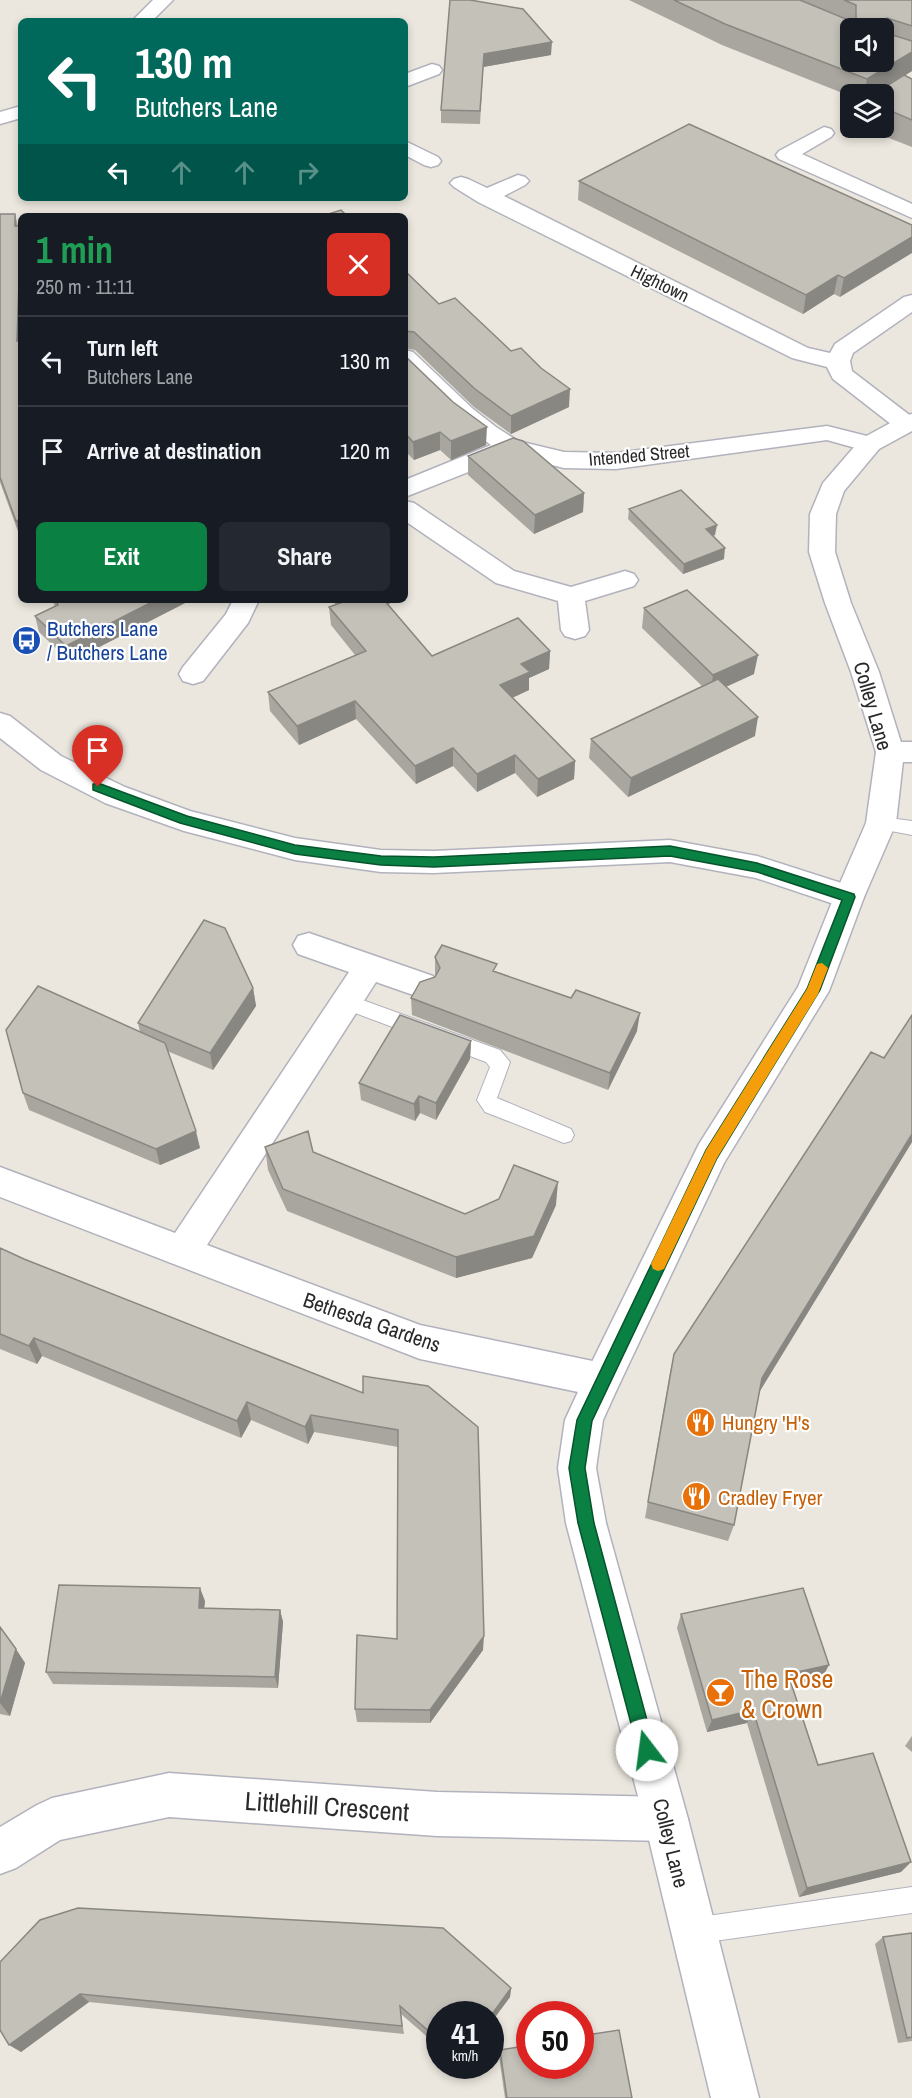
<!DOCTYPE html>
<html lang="en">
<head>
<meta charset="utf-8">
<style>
	:root { --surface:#171b24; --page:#242831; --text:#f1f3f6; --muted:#9ea1a6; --line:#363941; --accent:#0b8043 }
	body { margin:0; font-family:"Archivo Narrow",sans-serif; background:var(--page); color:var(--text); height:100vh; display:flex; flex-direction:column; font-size:22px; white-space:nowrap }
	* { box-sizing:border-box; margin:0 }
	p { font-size:20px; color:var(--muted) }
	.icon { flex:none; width:33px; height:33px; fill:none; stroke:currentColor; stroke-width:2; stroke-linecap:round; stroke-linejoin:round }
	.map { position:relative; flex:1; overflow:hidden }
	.panel { position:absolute; left:18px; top:213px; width:390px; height:390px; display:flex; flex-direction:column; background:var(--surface); border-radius:9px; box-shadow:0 3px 9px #0003 }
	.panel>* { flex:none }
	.hud { position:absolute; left:18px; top:18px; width:390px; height:183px; border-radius:9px; box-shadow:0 3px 9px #0003; background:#00695c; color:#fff; overflow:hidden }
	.fabs { position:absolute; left:840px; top:18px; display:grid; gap:12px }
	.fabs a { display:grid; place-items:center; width:54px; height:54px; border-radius:9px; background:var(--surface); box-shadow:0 3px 9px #0003; font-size:30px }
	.speed { position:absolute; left:426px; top:2001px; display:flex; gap:12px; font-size:30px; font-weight:700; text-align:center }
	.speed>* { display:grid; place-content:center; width:78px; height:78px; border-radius:50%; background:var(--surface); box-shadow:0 3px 9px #0003; line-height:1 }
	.speed small { font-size:15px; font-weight:400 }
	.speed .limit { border:9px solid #d22; background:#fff; color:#111 }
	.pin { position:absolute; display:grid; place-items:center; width:51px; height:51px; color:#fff; margin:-62px -26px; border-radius:50% 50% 50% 0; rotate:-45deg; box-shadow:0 0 6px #0007 }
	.pin .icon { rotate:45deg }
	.me { position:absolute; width:66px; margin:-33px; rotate:345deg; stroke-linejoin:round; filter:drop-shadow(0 0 4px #0008) }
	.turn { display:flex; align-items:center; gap:21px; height:126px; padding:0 18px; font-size:27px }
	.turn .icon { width:78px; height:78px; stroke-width:2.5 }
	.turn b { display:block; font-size:42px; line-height:51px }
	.lanes { display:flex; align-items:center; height:57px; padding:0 18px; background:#0003; justify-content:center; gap:30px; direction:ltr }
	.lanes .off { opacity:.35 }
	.round { display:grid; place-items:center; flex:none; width:63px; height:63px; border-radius:9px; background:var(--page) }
	.overview { display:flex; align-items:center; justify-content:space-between; height:102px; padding:0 18px }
	h1 { font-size:36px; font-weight:800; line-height:45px; color:#1e9e55 }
	.primary-button { display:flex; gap:12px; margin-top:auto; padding:12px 18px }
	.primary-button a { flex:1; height:69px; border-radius:9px; background:var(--accent); color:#fff; font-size:24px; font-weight:800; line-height:69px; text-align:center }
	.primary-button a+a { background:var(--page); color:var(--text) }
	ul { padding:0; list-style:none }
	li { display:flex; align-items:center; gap:18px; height:90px; padding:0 18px; border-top:2px solid var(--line) }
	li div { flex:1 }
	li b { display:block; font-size:22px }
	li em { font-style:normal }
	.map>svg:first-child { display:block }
</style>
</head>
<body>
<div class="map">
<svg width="912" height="2098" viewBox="0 0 912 2098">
	<rect width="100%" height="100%" fill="#ebe7de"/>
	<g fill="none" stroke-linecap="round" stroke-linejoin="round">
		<defs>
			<path id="service" d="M881,817L912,821V835L875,828L872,823L875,818Z
				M346,994L500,1050L510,1062L497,1098L571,1129L574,1135L571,1141L564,1143L485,1112L477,1100L490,1067L486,1062L339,1007L336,1002L339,997Z
				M912,1887V1913L693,1944L684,1940L680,1931L684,1922L693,1918Z"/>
			<path id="minor" d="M153,0H173L152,21H132Z
				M432,64L439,66L442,70L439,74L405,87V74Z
				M21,106V118L0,124V112Z
				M824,127L831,129L834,133L831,137L802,154L912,204V218L779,159L776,155L779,151Z
				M405,141L438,157L441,161L438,165L431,167L424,165L405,155Z
				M518,175L525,177L529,181L525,185L504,196L808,348L830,353L835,344L904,297L912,295V312L853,353L850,361L852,371L912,417V429L905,430L896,428L833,379L827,367L792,358L478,202L454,187L450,183L454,179L461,177L468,179L487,188Z
				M405,350L413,352L473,409L496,427L518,441L564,452L616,453L827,426L879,439L882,444L879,449L870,452L827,440L616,469L564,468L511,455L405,497V480L491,445L455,419L405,370Z
				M405,501L414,503L514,571L571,587L625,571L634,574L638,580L634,586L585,601L589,630L585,636L575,639L565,636L561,630L558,601L496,583L405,521Z
				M233,600H259L248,623L203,681L193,684L183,681L179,674L183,667L226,614Z
				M890,742H912V762H890L880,759L876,752L880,745Z
				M309,933L433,976L438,985L433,994L422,998L376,982L207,1245L420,1325L602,1363L615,1368L621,1380L615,1392L602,1397L420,1359L0,1197V1167L175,1233L349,972L298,954L293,945L298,936Z
				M169,1773L437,1792L666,1797L681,1804L688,1819L681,1834L666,1841L437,1836L169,1817L60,1840L16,1868L0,1874V1827L37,1805L52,1798Z"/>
			<path id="tertiary" d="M0,713L10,716L61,756L125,787L190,811L295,838L381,850L434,851L670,840L757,856L860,889L864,897L860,905L849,909L756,878L670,862L434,873L381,872L295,860L184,831L105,803L41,770L0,738Z"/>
			<path id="secondary" d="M912,414V431L879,449L844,491L836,514L835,552L851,603L879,672L904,752L896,823L864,897L829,991L724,1163L617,1389L603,1420L596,1468L606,1523L688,1819L759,2098H711L644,1819L566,1523L558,1468L565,1420L589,1368L699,1144L798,987L834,897L866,823L876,752L851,672L825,603L809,552L810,514L823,483L861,439L903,416Z"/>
		</defs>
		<!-- service casing -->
		<use href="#service" stroke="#b1b2bd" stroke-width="2"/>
		<!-- minor casing -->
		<use href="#minor" stroke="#b1b2bd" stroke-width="3"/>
		<!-- tertiary casing -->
		<use href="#tertiary" stroke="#b1b2bd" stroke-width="3"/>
		<!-- secondary casing -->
		<use href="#secondary" stroke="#b1b2bd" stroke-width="3"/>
		<!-- service -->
		<use href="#service" fill="#fff" fill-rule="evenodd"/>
		<!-- minor -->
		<use href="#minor" fill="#fff" fill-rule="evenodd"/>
		<!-- tertiary -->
		<use href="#tertiary" fill="#fff" fill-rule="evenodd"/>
		<!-- secondary -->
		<use href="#secondary" fill="#fff" fill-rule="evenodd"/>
	</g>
	<!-- wall -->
	<path fill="#a9a69f" d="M450,0L551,55L483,67L480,124L441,123V110Z
		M629,0H912V71L904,76L912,79V147L863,128H884V94H850V96L722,45Z
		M579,181L912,225L840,297L834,294L803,314L578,200Z
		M0,214H15L18,226L21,340L20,537L0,482Z
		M405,271L439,304L569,407L511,434L474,407L415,350L405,348Z
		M405,355L486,445L451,460L440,450L414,460L405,451Z
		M468,456L584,493L583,512L534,534L468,475Z
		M629,509L715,535L713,536L724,559L683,574L628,519Z
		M52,600H187V602L70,662L39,632L35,616L55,606Z
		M332,600H393V602L388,604L432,656L550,651L549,669L529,678V690L512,698L575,761L574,779L537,797L515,773L477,792L453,766L416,784L356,719L299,745L270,711L268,692L355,655L331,625L329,607L336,605Z
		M644,608L754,674L726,687L755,736L628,797L589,758L591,739L702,686L642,628Z
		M435,957L497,972L637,1031L608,1090L412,1015L411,998L435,976Z
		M253,988L256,1006L213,1070L167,1051L200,1148L160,1165L29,1110L23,1093L140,1032L138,1023Z
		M912,1015V1142L760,1390L734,1525L728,1541L645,1518L670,1372L674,1354L884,1058Z
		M471,1041L470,1059L436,1120L420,1113L415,1121L361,1100L359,1083Z
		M265,1147L313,1152L465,1214L499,1199L556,1205L532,1258L456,1278L287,1211L268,1170Z
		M0,1248L24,1259L363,1393L428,1386L483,1650L430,1723L357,1722L355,1709L397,1639L398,1447L314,1432L308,1444L251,1420L241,1438L42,1356L37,1364L0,1349Z
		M205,1601L204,1608L280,1610L283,1622L278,1688L53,1684L46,1672Z
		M681,1614L822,1678L792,1685L818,1765L901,1872L799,1897L747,1723L707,1732L677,1628Z
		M0,1627L25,1663L10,1716L0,1714Z
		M912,1736V1752L905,1746Z
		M912,1933V2041L898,2043L875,1944L883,1937Z
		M0,1962L511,1988L510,1997L490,2024V2014H440V2048L401,2014L404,2034L89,2002L21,2052Z
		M500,2050L632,2098H505L499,2057Z"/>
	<!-- shaded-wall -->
	<path fill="#898782" d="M552,42L551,55L483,67L480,124L484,54Z
		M912,52V71L874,94H864L867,79Z
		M21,228V330L20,357L17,341Z
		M912,237V253L840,297L844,278Z
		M838,275L834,294L803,314L806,295Z
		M570,389L569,407L511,434V416Z
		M487,427L486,445L451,460V441Z
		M440,432V450L414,460L413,442Z
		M584,493L583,512L534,534L535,515Z
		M19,520L21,526L20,537L16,521Z
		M717,525L715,535L704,539L706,529Z
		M725,548L724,559L683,574L684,564Z
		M156,600H187V602L70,662L66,646Z
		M364,600H393V602L364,613Z
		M550,651L549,669L529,678V690L499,704L500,685L521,664Z
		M758,655L754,674L710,694L713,675Z
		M355,701L356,719L299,745L297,726Z
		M758,717L755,736L628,797L631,778Z
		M453,748V766L416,784L415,766Z
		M515,755V773L477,792V774Z
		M575,761L574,779L537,797L538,779Z
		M253,988L256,1006L213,1070L210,1053Z
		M640,1013L637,1031L608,1090L610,1073Z
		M471,1041L470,1059L436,1120V1103Z
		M419,1096L420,1113L415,1121L414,1104Z
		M196,1131L200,1148L160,1165L156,1149Z
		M912,1134V1142L757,1396L762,1378Z
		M558,1182L556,1205L532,1258L456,1278V1257Z
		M34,1338L42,1356L37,1364L29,1346Z
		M247,1402L251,1420L241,1438L237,1421Z
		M311,1415L314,1432L308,1444L305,1427Z
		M200,1588L205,1601L203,1620L199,1608Z
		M280,1610L283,1622L278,1688L275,1677Z
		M484,1636L483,1650L430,1723V1710Z
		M16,1649L25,1663L10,1716L0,1703Z
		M829,1665L822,1678L781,1687L788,1674Z
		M753,1710L747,1723L707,1732L712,1720Z
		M911,1862L901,1872L799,1897L807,1888Z
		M511,1988L510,1997L490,2024V2017Z
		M80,1994L89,2002L21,2052L9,2045Z"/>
	<!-- building -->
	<path fill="#c4c1b9" stroke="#898782" stroke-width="1.5" fill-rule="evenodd" d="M450,0H470L523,9L552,42L484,54L480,111L441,110Z
		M674,0H800L853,22L856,20V5L844,0H912V26L887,18L886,33L912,41V52L867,79L725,24ZM850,28H884V62H850Z
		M904,75L912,79V120L884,108V94H874Z
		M689,124L912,225V237L844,278L838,275L806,295L579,181Z
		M341,210L347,216H322Z
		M0,214H15V226H21L17,341L21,340V523L19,520L16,521L0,477Z
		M405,271L439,304L455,298L511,351L521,348L541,368L570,389L511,416L475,389L414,332L405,331Z
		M405,356L453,402L487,427L451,441L440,432L413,442L405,433Z
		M513,438L523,441L584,493L535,515L468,456Z
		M681,490L717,525L706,529L725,548L684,564L629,509Z
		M687,590L758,655L713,675L644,608Z
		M56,600H156L66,646L35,616L58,605Z
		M346,600H384L432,656L518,618L550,651L521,664L530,672L500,685L575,761L538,779L515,755L477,774L453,748L415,766L355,701L297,726L268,692L366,651L329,607L346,601Z
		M718,679L758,717L631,778L591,739Z
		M204,920L225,928L253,988L210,1053L138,1023Z
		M442,945L497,964L493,971L571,998L576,990L640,1013L610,1073L411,998L420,982L435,977L440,968L435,957Z
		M38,986L165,1043L196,1131L156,1149L23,1093L6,1030Z
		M400,1015L471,1041L436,1103L419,1096L414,1104L359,1083Z
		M912,1015V1134L762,1378L734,1525L648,1502L674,1354L871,1052L884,1058Z
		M308,1131L313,1152L465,1214L499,1199L514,1165L558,1182L534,1236L456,1257L283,1189L265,1147Z
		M0,1248L24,1259L363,1393V1376L428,1386L478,1427L484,1636L430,1710L355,1709L357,1635L397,1639L398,1430L311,1415L305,1427L247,1402L237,1421L34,1338L29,1346L0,1334Z
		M59,1585L200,1588L199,1608L280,1610L275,1677L46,1672Z
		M803,1588L829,1665L788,1674L818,1765L873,1753L911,1862L807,1888L753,1710L712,1720L681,1614Z
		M0,1627L16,1649L0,1703Z
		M78,1908L443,1928L511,1988L490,2017V2014H440V2041L400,2006L402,2026L80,1994L9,2045L0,2030V1962L40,1920Z
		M912,1933V2037L907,2038L883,1937Z
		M619,2030L632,2098H507L500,2050L530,2045V2066H580V2036Z"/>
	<!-- route -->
	<path fill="#0b8043" stroke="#07532c" stroke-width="1.5" d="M98,783L187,816L295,845L381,856L434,857L670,846L757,863L854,894L855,897L820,990L717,1158L592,1421L585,1468L594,1523L655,1750L653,1756L647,1759L640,1756L638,1750L578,1523L569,1468L577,1420L706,1150L807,989L842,900L757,872L670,856L434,867L381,865L295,854L180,823L93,790V784Z"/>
	<!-- slow -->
	<path fill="#f59e0b" d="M822,963L828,968L818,994L717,1158L664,1269L658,1271L653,1269L651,1264L706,1150L807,989L817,964Z"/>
	<!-- icons -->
	<defs>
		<symbol id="bus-disc" viewBox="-11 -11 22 22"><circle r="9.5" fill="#1a4fb4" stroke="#fff"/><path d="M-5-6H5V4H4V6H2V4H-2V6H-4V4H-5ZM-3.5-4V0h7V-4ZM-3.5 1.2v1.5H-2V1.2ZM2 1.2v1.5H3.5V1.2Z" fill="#fff"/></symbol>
		<symbol id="restaurant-disc" viewBox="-11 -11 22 22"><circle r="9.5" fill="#e8710a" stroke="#fff"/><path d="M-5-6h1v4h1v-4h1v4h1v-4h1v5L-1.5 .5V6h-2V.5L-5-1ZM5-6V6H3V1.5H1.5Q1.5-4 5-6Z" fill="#fff"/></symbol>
		<symbol id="bar-disc" viewBox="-11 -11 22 22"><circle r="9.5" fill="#e8710a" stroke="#fff"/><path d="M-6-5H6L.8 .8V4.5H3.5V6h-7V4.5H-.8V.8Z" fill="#fff"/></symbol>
	</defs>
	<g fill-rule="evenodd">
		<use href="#bus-disc" x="10" y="624" width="33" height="33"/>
		<use href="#restaurant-disc" x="684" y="1406" width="33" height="33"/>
		<use href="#restaurant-disc" x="680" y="1480" width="33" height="33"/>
		<use href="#bar-disc" x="704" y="1676" width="33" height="33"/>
	</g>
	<g text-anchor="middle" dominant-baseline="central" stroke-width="4.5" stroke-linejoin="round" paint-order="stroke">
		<!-- far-street labels -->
		<g font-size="18" fill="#2a2a2a" stroke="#fff">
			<text transform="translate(660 283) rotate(26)">Hightown</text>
			<text transform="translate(639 455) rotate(-5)">Intended Street</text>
		</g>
		<!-- transit labels -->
		<g font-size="21" fill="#164399" stroke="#fff" text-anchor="start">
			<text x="47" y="628">Butchers Lane<tspan x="47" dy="24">/ Butchers Lane</tspan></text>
		</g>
		<!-- street labels -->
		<g font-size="21" fill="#2a2a2a" stroke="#fff">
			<text transform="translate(873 706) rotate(74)">Colley Lane</text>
			<text transform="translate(372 1322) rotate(19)">Bethesda Gardens</text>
			<text transform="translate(671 1843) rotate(76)">Colley Lane</text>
		</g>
		<!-- food labels -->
		<g font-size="21" fill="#c56008" stroke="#fff" text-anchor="start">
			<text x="722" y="1422">Hungry 'H's</text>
			<text x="718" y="1497">Cradley Fryer</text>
		</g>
		<!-- near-food labels -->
		<g font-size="26" fill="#c56008" stroke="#fff" text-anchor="start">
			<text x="741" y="1678">The Rose<tspan x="741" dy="30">&amp; Crown</tspan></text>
		</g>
		<!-- near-street labels -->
		<g font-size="26" fill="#2a2a2a" stroke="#fff">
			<text transform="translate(327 1806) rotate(4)">Littlehill Crescent</text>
		</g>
	</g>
</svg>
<div class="fabs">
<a><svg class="icon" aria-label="sound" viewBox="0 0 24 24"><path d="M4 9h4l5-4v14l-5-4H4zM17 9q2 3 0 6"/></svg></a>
<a><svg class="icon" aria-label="layers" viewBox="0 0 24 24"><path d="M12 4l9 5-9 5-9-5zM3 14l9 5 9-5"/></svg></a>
</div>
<div class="speed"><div>41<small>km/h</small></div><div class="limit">50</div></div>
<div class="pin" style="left:98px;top:787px;background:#d93025"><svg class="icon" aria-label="arrive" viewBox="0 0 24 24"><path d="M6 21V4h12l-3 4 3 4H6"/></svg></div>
<svg class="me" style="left:647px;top:1750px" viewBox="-20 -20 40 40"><circle r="19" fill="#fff"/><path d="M0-13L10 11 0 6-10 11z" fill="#0b8043"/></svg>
<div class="hud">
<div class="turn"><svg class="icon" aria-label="left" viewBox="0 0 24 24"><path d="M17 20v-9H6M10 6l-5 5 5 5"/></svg><div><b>130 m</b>Butchers Lane</div></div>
<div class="lanes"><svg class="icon" aria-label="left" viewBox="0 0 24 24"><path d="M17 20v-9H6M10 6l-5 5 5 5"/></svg><svg class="icon off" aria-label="ahead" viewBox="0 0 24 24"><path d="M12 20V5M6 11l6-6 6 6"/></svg><svg class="icon off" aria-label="ahead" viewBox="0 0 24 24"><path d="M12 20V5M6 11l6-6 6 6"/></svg><svg class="icon off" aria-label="right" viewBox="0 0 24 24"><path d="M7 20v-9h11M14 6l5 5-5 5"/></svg></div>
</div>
<section class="panel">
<div class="overview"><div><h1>1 min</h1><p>250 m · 11:11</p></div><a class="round" style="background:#d93025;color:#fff"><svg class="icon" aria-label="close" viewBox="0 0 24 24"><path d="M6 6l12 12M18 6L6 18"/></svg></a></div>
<ul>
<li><svg class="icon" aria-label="left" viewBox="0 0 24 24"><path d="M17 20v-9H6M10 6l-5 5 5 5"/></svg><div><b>Turn left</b><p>Butchers Lane</p></div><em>130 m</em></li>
<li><svg class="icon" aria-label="arrive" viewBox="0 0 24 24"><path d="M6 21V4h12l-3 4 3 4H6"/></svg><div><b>Arrive at destination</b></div><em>120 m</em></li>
</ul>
<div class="primary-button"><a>Exit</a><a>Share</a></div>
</section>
</div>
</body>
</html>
